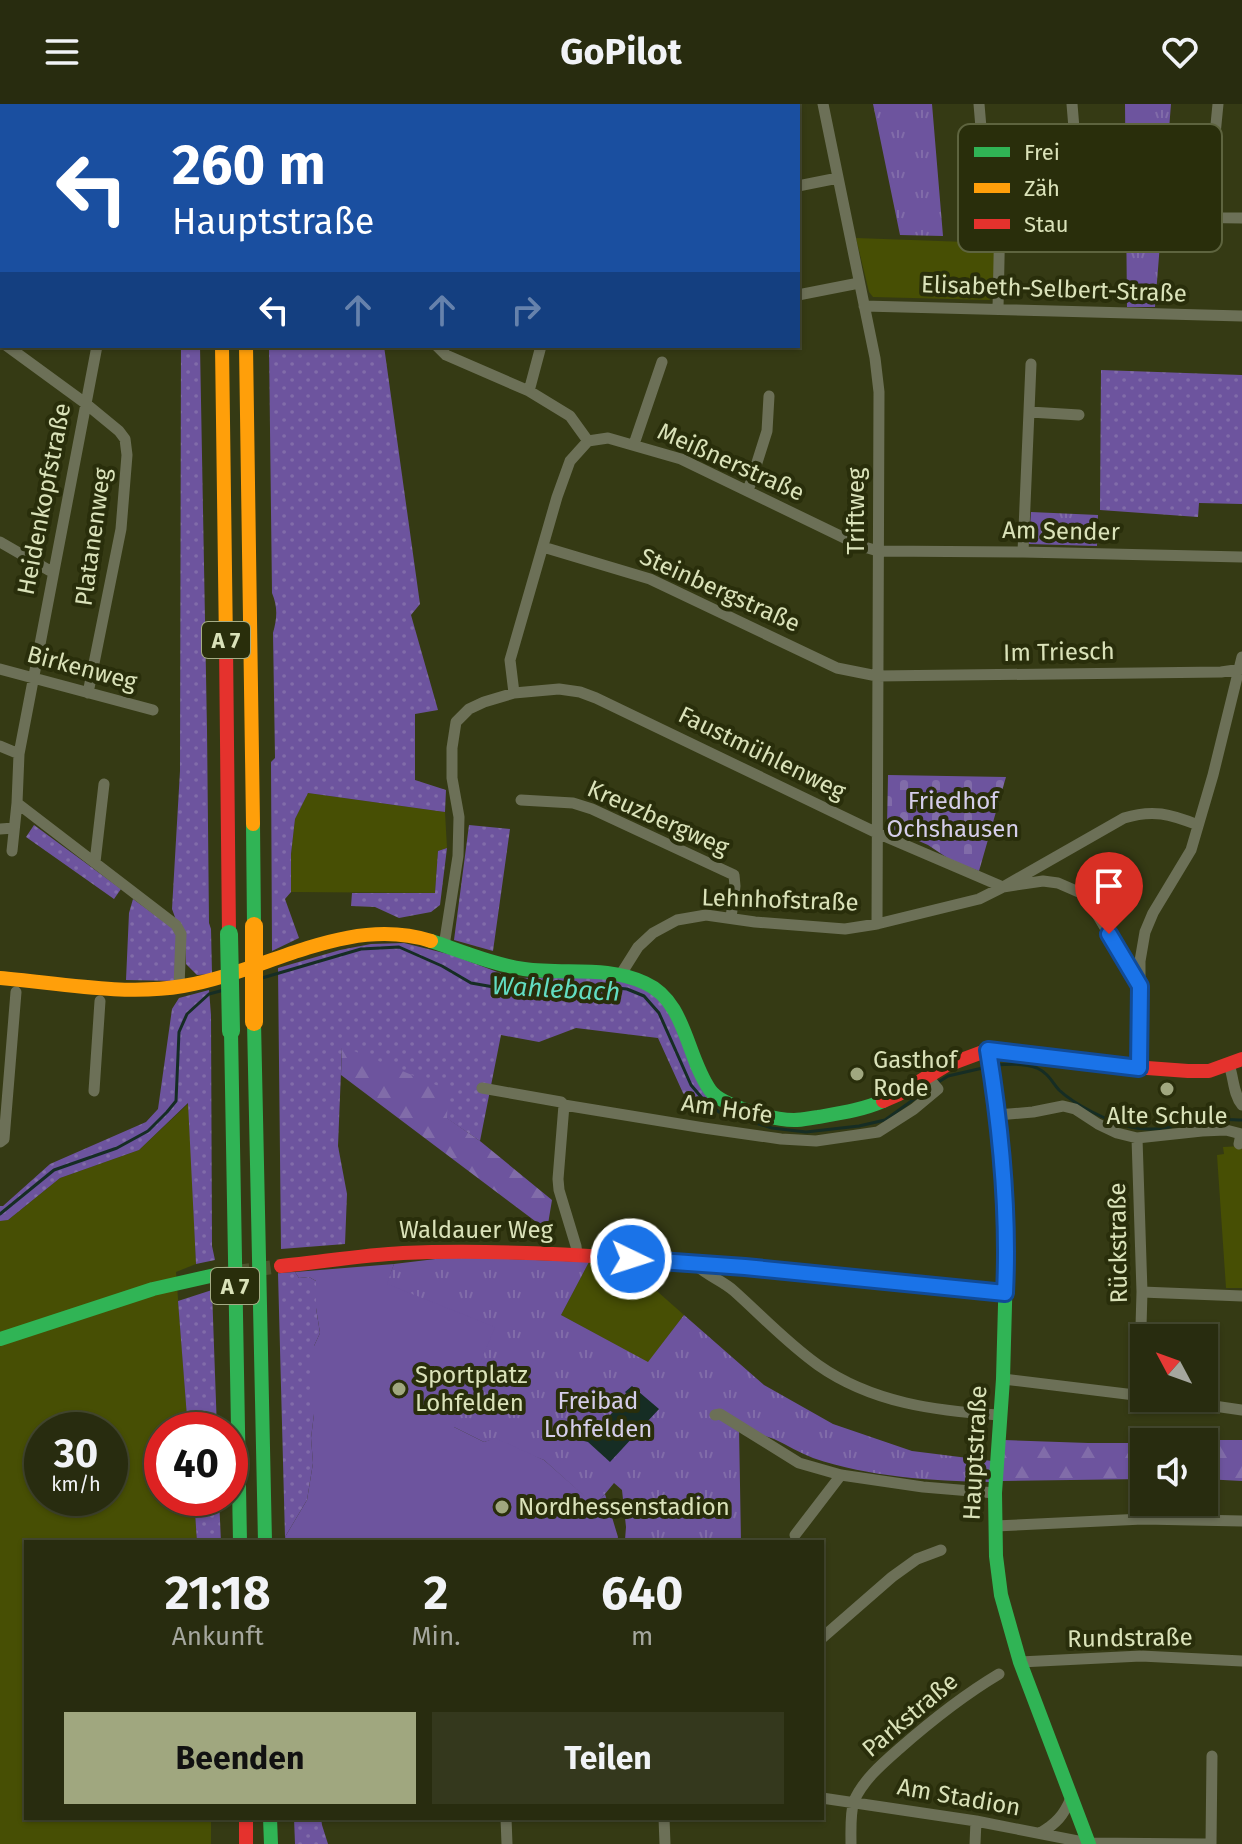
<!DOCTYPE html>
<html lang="de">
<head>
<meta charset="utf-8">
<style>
	:root { --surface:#282c0f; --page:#34381d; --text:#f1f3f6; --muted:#a5a79e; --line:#44482f; --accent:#a0a77f }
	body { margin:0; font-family:"Fira Sans",sans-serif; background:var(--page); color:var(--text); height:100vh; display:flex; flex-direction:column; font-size:30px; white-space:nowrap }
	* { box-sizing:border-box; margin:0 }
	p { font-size:26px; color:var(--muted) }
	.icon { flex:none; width:44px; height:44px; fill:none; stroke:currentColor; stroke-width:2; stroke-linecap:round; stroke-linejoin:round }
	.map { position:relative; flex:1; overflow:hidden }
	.details { position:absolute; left:24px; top:1436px; width:800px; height:280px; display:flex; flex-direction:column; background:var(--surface); border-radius:0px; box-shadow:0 2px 6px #0004,0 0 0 2px var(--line) }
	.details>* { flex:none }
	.guide { position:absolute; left:0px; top:0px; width:800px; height:244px; box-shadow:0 2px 6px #0004,0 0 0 2px var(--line); background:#1a4fa0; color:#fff; overflow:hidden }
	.needle { width:52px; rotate:311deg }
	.buttons { position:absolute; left:1130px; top:1220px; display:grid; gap:16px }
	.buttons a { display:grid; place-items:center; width:88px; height:88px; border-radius:0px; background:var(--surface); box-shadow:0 2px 6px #0004,0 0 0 2px var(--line); font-size:40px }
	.speed { position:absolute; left:24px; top:1308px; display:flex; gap:16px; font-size:40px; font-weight:700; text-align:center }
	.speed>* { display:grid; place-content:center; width:104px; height:104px; border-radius:50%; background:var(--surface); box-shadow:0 2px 6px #0004,0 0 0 2px var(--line); line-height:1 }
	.speed small { font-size:20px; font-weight:400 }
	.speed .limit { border:12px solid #d22; background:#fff; color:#111 }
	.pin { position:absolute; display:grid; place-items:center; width:68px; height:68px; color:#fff; margin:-82px -34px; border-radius:50% 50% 50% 0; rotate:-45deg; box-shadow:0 0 8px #0007 }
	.pin .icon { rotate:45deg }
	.me { position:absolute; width:88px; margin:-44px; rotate:94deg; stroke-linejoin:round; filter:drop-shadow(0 0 6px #0008) }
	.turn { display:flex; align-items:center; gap:28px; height:168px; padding:0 40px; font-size:36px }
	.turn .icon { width:104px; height:104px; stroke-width:2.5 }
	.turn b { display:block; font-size:56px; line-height:68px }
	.lanes { display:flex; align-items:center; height:76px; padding:0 40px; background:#0003; justify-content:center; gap:40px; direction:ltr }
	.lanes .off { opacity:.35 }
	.eta { display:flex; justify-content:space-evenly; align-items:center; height:136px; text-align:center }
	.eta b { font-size:48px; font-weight:700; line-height:56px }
	.action { display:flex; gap:16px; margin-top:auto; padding:16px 40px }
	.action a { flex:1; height:92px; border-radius:0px; background:var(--accent); color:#111; font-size:32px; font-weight:700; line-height:92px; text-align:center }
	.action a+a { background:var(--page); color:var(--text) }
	header { display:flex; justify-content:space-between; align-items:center; height:104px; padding:0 40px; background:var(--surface); font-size:36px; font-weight:700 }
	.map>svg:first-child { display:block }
</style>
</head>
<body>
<header><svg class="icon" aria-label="menu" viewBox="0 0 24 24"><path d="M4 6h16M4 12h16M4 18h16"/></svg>GoPilot<svg class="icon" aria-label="heart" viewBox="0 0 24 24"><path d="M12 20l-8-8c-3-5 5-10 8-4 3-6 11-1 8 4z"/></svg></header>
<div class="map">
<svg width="1242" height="1740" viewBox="0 0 1242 1740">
	<defs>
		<pattern id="grass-dots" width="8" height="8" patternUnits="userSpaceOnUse" patternTransform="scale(2)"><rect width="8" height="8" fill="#6d549e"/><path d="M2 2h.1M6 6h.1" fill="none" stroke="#816ca9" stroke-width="1.8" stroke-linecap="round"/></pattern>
		<pattern id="forest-firs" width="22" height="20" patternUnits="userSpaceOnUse" patternTransform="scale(2)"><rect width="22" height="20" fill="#6d549e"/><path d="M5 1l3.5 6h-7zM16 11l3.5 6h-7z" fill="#816ca9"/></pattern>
		<pattern id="cemetery-stones" width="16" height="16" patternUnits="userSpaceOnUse" patternTransform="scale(2)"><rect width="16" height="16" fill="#6d549e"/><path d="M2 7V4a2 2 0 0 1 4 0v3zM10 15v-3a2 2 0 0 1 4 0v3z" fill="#816ca9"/></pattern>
		<pattern id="park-tufts" width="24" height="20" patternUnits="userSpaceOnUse" patternTransform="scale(2)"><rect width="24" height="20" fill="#6d549e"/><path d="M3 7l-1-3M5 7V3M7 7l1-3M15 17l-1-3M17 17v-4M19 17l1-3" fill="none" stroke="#816ca9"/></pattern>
	</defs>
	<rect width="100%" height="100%" fill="#353a14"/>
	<!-- built -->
	<path fill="#474f04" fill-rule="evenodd" d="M856,134L995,139L993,193L989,196L873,193L869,188Z
		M308,689L445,708L447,744L438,747L435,789L291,788V751L295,715Z
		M189,999L196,1160L176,1168L188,1326H162V1394H194L197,1438H26V1714H211V1740H0V1117L8,1116L60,1074L139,1046ZM42,1326H110V1394H42Z
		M1242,1042V1184H1226L1217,1051L1224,1050L1223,1043Z
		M589,1158L632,1165L684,1211L648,1259L561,1211Z"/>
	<!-- grass -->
	<path fill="url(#grass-dots)" d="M181,242H200L207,625L209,819L211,825L212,870L197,871L186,860L185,827L176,816L172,805L180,667Z
		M269,242H384L420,500L411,511L438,606L415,610V676L446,686L445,708L308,689L295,715L291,750V788L285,795L299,834L272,847L271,658L275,654L273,529C277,515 278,503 272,489Z
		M1101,266L1242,271V400L1199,399L1198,413L1100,406Z
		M34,721L121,785L114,795L26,733Z
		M469,721L510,725L493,847L454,836Z
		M447,744L440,801L431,808L399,814L375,803L351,802L352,789H435L438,747Z
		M133,795L173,824L178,831L175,877L126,876L129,809Z
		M404,839L452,851L513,874L594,873L618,875L642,881L657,893L672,909L711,996L699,1009L683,989L658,934L576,924L539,938L501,931L480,1037L342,943L338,1042L347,1090L345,1140L281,1145L278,864L340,846L371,840Z
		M209,886L211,911L212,1142L215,1156L196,1160L188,999L139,1046L60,1074L8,1116L0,1117V1102H3L50,1060L146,1018L158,1005L172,905L179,894Z
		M295,1168L299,1174L309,1173L316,1177V1204L320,1229L314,1242V1310L311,1334L313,1359L307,1396L285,1433L278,1169Z
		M212,1186L217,1326H188L178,1197Z
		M194,1394H219L221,1438H197Z
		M294,1714H321L322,1721L328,1740H295Z"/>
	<!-- forest -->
	<path fill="url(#forest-firs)" d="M342,942L448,986L447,1014L480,1037L552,1096L547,1126L341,971Z
		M1004,1336L1088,1339H1144V1375L1002,1377Z
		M1188,1336H1242V1377L1204,1375V1338H1161Z"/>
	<!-- cemetery -->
	<path fill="url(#cemetery-stones)" d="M888,671L1006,673L979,767L952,757L928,741L887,723Z"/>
	<!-- park -->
	<path fill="url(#park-tufts)" d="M873,0H932L943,132L900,131Z
		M1125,0H1171L1155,203H1127Z
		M1031,408L1098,411L1097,442L1029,440Z
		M452,1153L589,1158L561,1211L648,1258L684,1211L764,1281L833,1320L912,1347L992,1357L990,1378C931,1377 870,1373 813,1354C800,1349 787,1341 774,1335C763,1331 750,1329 739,1324L741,1438H633L625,1436L626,1423L622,1386L614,1379L595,1402L544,1356L491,1336L484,1338L454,1323L386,1180L394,1160Z"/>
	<!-- pitch -->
	<path fill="#6d549e" d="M394,1160L387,1180L495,1223L454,1323L484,1338L495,1334L544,1356L595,1401L605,1390L618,1433L617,1438H287L285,1433L307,1396L313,1359L311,1334L314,1310V1242L320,1229L316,1204V1177L309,1173L299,1174L295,1168Z"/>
	<!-- water -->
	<path fill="#162d24" d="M632,1282L659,1305L610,1358L588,1338L576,1335L579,1317L603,1318L629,1292L625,1288Z"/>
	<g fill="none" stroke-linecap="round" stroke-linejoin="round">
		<!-- stream -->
		<path stroke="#162d24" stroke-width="3" d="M262,874L361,845L399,843L442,862L471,879L505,885L606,883L627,885L644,892L659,909L691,981L702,994L719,1008L772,1024L806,1028L859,1022L885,1016L931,983
			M994,961C1008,960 1024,959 1037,964C1048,969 1052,978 1059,986C1075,1001 1109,1018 1131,1023C1158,1030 1190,1017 1217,1016C1225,1015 1234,1016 1242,1016
			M937,979L948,972L987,963
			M0,1110L54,1066L117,1044L148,1027L167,1008L176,997L179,928L187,910L209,890L224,886"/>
		<!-- secondary-tunnel -->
		<path stroke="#4e532d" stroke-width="14" stroke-dasharray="14 7" stroke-linecap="butt" d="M215,1171L281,1162"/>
		<!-- street -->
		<path stroke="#6c7057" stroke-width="11" d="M105,0V2
			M823,0L875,254L879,288L877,820
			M979,0L988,107H1000L998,205
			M698,2V0
			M0,67L2,68
			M798,82L838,74
			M1000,107L1081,109L1072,0
			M1081,109L1113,112
			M1173,113L1242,114
			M1207,113L1218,0
			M798,191L859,179
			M864,202L1242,212
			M7,242L85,299L119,327L125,335L127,351L121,425L88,589
			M97,242L19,650L17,699L176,821L181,830L179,883
			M437,242L446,251L529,287L570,312L588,337
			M529,287L541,242
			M1030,308L1079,311
			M634,340L662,258
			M748,387L767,327L769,292
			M0,438L52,468
			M543,443L650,475L837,564L877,572L1221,568L1242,565
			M1023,448L1031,260
			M0,565L153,606
			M514,589L510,556L557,393L570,357L588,337L608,334L681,355L861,442L878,447L1023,448L1242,453
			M0,642L19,650
			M521,696L573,699L592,705L734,771L735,782L731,814
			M0,725L14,724
			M12,747L17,699
			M95,758L104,680
			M444,842L458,752L459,713L452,674V644L456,618L469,605L484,598L514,589L559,585L580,588L596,594L877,729L1003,783L1043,777L1058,779L1081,789L1095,807L1140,882L1139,964
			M621,870L638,843L653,829L677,816L706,811L755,818L845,825L877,820L979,795L1003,783L1124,714C1153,705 1170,710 1198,721
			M1140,881V857L1145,828L1153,809L1191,746L1213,671L1242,553
			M1229,961C1234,974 1233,990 1242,1001
			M482,984L561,998L564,1001L704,1024L781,1035L816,1037L878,1028L914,1005L938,985L927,972
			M94,987L100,897
			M564,1001L558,1075L559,1086L576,1142L577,1151
			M997,1011L1033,1008L1063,1002L1075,1005L1098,1020L1117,1029L1137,1034L1202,1027L1226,1026L1241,1030L1239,1040
			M1137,1034L1142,1188L1139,1291
			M0,1038L4,1035L16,888
			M694,1159C705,1171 722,1176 734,1187C762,1212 787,1239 818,1261C872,1299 936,1307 1000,1311
			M1142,1188L1242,1192
			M1003,1275L1143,1292
			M1159,1294L1242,1306
			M715,1311L720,1310L799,1359L841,1371L923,1383L995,1389
			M995,1422L1143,1415L1242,1417
			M795,1431L841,1371
			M822,1534L892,1473L917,1455L941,1446
			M1020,1558L1141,1552L1242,1557
			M822,1694L976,1717L1088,1739L1205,1740
			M506,1714L507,1740
			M664,1714L665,1740
			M1040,1729C1056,1720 1064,1711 1071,1694
			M851,1740C851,1727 850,1709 854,1697C863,1676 883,1659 899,1645C932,1616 962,1592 999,1570
			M975,1740L976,1717
			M1211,1740L1212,1652"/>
		<!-- fast -->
		<path stroke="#30b455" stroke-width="14" d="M219,0V2
			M243,0V2
			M253,720L254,822
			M431,837C461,847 492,860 524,865C565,871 606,861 645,879C686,897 686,952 710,986C721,1002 774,1016 794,1016C802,1016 810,1014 818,1013C841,1009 862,1006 883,997
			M254,918L265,1438
			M231,927L240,1438
			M988,946L997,1011L1005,1096L1006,1164L1003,1275L995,1389L996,1452L1001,1491L1020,1558L1089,1740
			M624,1154L745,1163L1005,1189
			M0,1235L153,1185L215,1171
			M270,1714L271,1740"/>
		<!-- slow -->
		<path stroke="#ff9f0a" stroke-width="14" d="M222,242L226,541
			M246,242L253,720
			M0,874C58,879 125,892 183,882C264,869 346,810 431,837"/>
		<!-- jam -->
		<path stroke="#e5322d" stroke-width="14" d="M226,541L229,830
			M883,997L899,990L945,962L988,946L1120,962L1188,967H1209L1242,955
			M281,1162C321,1158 363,1151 403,1149C477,1146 551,1149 624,1154
			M246,1714V1740"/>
		<!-- fast-bridge -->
		<path stroke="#30b455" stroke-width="18" d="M229,830L231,927"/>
		<!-- slow-bridge -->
		<path stroke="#ff9f0a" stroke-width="18" d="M254,822V918"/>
	</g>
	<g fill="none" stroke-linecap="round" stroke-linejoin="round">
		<defs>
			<path id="route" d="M631,1155L745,1163L1005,1189C1009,1108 1001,1026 988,946L1139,964L1140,882L1109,830"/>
		</defs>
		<!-- route casing -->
		<use href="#route" stroke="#114b97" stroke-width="20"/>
		<!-- route -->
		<use href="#route" stroke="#1a73e8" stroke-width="14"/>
	</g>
	<!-- markers -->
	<g fill="#a0a77f" stroke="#292e0b" stroke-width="3">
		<circle cx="857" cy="970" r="8"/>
		<circle cx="1167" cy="985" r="8"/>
		<circle cx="399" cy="1285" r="8"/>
		<circle cx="502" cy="1403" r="8"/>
	</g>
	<g text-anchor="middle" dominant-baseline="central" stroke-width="8" stroke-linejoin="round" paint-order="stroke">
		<!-- shield labels -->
		<g fill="#292e0b" stroke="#a5ac85" stroke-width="2">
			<rect x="202" y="518" width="48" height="36" rx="6"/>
			<rect x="211" y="1164" width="48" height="36" rx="6"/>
		</g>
		<g font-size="22" font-weight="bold" fill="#dae2b9">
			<text x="226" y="536">A 7</text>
			<text x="235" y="1182">A 7</text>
		</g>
		<!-- street labels -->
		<g font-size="24" fill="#dae2b9" stroke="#292e0b">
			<text transform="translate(1054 185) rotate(2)">Elisabeth-Selbert-Straße</text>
			<text transform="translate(731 358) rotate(24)">Meißnerstraße</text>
			<text transform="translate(44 395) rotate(-79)">Heidenkopfstraße</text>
			<text transform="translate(856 407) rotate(-90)">Triftweg</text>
			<text transform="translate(1061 427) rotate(1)">Am Sender</text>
			<text transform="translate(93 433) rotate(-82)">Platanenweg</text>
			<text transform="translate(720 486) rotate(24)">Steinbergstraße</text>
			<text transform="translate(1059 548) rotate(-1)">Im Triesch</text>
			<text transform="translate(82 564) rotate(15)">Birkenweg</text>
			<text transform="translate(762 649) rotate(26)">Faustmühlenweg</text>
			<text transform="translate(658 714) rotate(24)">Kreuzbergweg</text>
			<text transform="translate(780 796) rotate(2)">Lehnhofstraße</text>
			<text transform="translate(727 1005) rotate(8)">Am Hofe</text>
			<text x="476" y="1126">Waldauer Weg</text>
			<text transform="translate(1118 1139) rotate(-91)">Rückstraße</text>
			<text transform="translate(975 1349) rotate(-87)">Hauptstraße</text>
			<text transform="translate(1130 1534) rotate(-1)">Rundstraße</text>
			<text transform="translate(910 1611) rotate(-40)">Parkstraße</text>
			<text transform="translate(959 1693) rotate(10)">Am Stadion</text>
		</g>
		<!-- park labels -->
		<g font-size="24" fill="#d5ceea" stroke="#292e0b">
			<text x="953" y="697">Friedhof<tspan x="953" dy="28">Ochshausen</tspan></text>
			<text x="598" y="1297">Freibad<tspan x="598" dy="28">Lohfelden</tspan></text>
		</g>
		<!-- poi labels -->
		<g font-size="24" fill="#dae2b9" stroke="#292e0b" text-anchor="start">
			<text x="873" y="956">Gasthof<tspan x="873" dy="28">Rode</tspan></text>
			<text x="1167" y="1012" text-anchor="middle">Alte Schule</text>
			<text x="415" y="1271">Sportplatz<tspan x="415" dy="28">Lohfelden</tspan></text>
			<text x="518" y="1403">Nordhessenstadion</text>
		</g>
		<!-- water labels -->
		<g font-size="26" font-style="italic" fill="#62ddc2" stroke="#292e0b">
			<text transform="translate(556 885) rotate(3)">Wahlebach</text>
		</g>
	</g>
	<!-- legend -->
	<rect x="958" y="20" width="264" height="128" rx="12" fill="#292e0b" stroke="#5e643f" stroke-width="2"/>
	<rect x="974" y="43" width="36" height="10" fill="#30b455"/>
	<rect x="974" y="79" width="36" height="10" fill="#ff9f0a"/>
	<rect x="974" y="115" width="36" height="10" fill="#e5322d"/>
	<g font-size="22" fill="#dae2b9">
		<text x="1024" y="56">Frei</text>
		<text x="1024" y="92">Zäh</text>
		<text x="1024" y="128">Stau</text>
	</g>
</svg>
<div class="buttons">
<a><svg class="needle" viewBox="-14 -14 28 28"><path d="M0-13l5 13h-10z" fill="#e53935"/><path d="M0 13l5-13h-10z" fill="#a5a79e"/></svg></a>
<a><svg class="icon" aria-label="sound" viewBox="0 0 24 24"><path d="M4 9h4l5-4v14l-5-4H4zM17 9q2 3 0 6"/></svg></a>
</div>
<div class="speed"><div>30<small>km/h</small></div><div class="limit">40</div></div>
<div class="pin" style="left:1109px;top:830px;background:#d93025"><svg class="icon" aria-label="arrive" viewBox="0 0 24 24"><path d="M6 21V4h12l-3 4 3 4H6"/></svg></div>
<svg class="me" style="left:631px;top:1155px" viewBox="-20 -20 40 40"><circle r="17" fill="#1a73e8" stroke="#fff" stroke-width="3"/><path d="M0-11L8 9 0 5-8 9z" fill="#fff"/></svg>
<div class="guide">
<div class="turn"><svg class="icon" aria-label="left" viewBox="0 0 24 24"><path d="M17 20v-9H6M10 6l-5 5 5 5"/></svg><div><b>260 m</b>Hauptstraße</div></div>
<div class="lanes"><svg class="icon" aria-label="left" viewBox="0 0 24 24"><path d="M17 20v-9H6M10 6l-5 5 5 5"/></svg><svg class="icon off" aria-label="ahead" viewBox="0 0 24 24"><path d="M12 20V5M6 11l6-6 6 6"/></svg><svg class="icon off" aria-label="ahead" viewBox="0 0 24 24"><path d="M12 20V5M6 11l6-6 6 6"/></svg><svg class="icon off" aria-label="right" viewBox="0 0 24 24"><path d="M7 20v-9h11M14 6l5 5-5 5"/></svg></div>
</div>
<section class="details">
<div class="eta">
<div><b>21:18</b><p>Ankunft</p></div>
<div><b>2</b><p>Min.</p></div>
<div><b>640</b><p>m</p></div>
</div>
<div class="action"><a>Beenden</a><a>Teilen</a></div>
</section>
</div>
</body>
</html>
